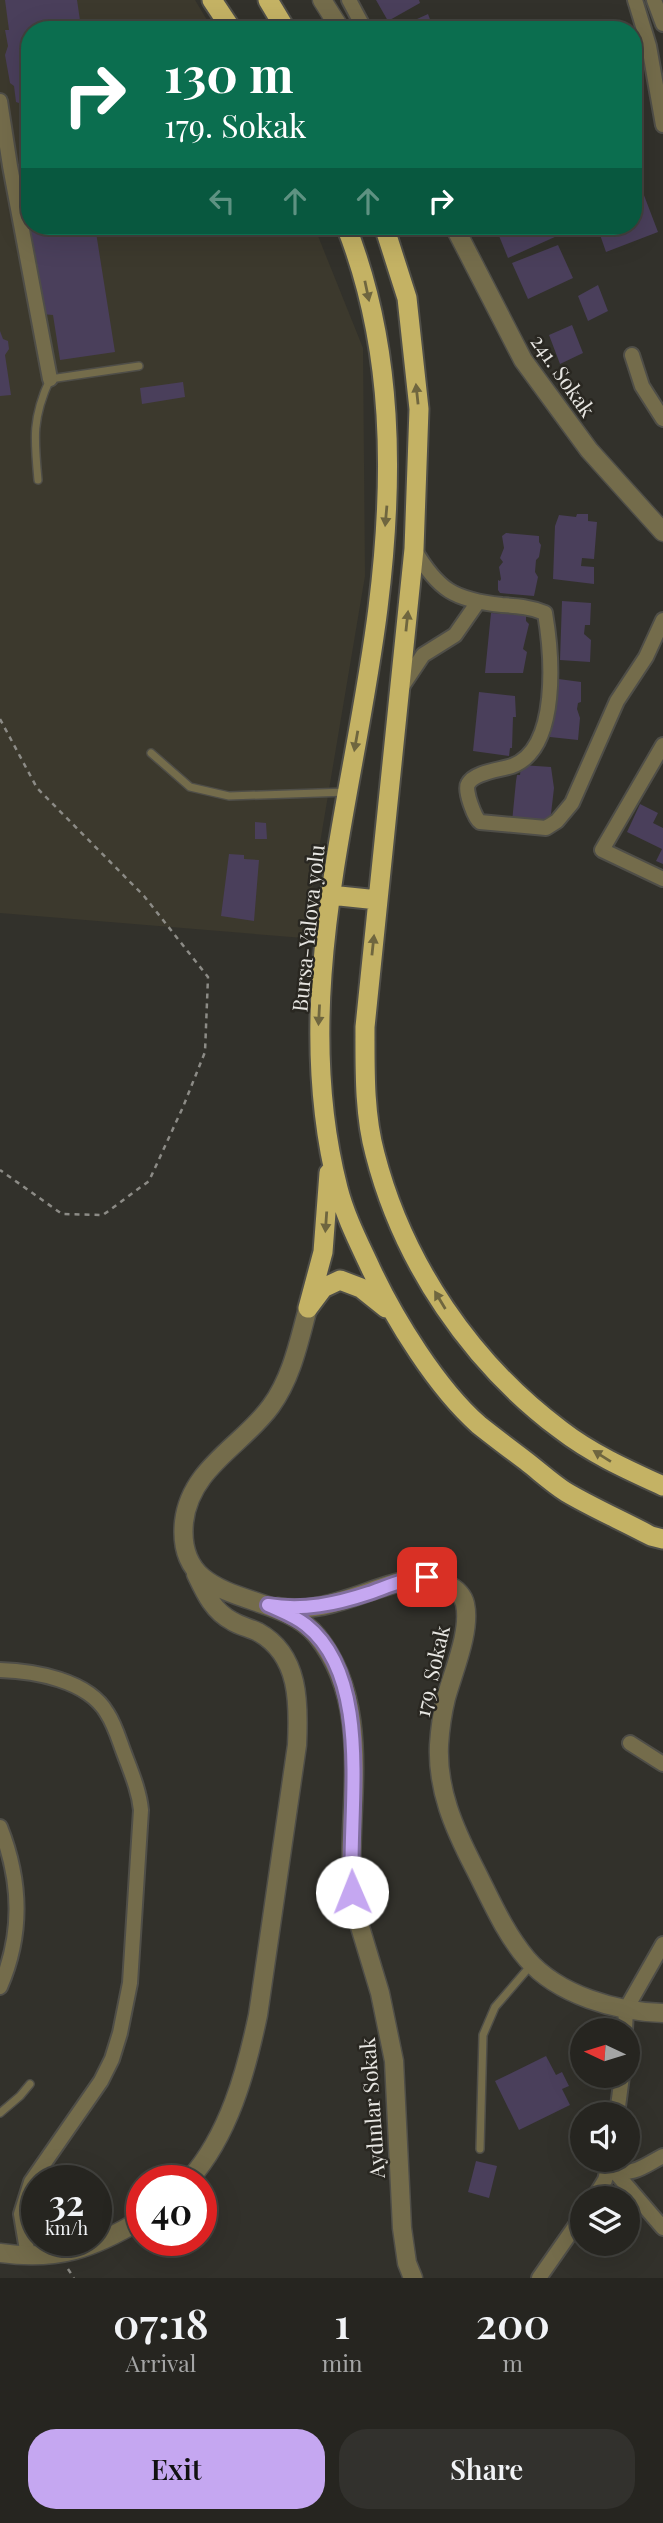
<!DOCTYPE html>
<html lang="en">
<head>
<meta charset="utf-8">
<style>
	:root { --surface:#262520; --page:#32312d; --text:#f1f3f6; --muted:#a4a5a5; --line:#42423e; --accent:#c5a7f1 }
	body { margin:0; font-family:"Playfair Display",serif; background:var(--page); color:var(--text); height:100vh; display:flex; flex-direction:column; font-size:26px; white-space:nowrap }
	* { box-sizing:border-box; margin:0 }
	p { font-size:23px; color:var(--muted) }
	.icon { flex:none; width:38px; height:38px; fill:none; stroke:currentColor; stroke-width:2; stroke-linecap:round; stroke-linejoin:round }
	.map { position:relative; height:2278px; overflow:hidden }
	.sheet { display:flex; flex-direction:column; background:var(--surface); flex:1 }
	.sheet>* { flex:none }
	.top-card { position:absolute; left:21px; top:21px; width:621px; height:214px; border-radius:28px; box-shadow:0 7px 28px #0002,0 0 0 2px var(--line); background:#0b6e4f; color:#fff; overflow:hidden }
	.needle { width:46px; rotate:274deg }
	.tools { position:absolute; left:570px; top:2018px; display:grid; gap:14px }
	.tools a { display:grid; place-items:center; width:70px; height:70px; border-radius:50%; background:var(--surface); box-shadow:0 7px 28px #0002,0 0 0 2px var(--line); font-size:35px }
	.speed { position:absolute; left:21px; top:2165px; display:flex; gap:14px; font-size:35px; font-weight:700; text-align:center }
	.speed>* { display:grid; place-content:center; width:91px; height:91px; border-radius:50%; background:var(--surface); box-shadow:0 7px 28px #0002,0 0 0 2px var(--line); line-height:1 }
	.speed small { font-size:18px; font-weight:400 }
	.speed .limit { border:10px solid #d22; background:#fff; color:#111 }
	.pin { position:absolute; display:grid; place-items:center; width:60px; height:60px; color:#fff; margin:-30px; border-radius:14px; box-shadow:0 4px 10px #0006 }
	.me { position:absolute; width:77px; margin:-38px; rotate:359deg; stroke-linejoin:round; filter:drop-shadow(0 0 5px #0008) }
	.turn { display:flex; align-items:center; gap:24px; height:147px; padding:0 28px; font-size:32px }
	.turn .icon { width:91px; height:91px; stroke-width:2.5 }
	.turn b { display:block; font-size:49px; line-height:60px }
	.lanes { display:flex; align-items:center; height:66px; padding:0 28px; background:#0003; justify-content:center; gap:35px; direction:ltr }
	.lanes .off { opacity:.35 }
	.eta { display:flex; justify-content:space-evenly; align-items:center; height:119px; text-align:center }
	.eta b { font-size:42px; font-weight:600; line-height:49px }
	.cta { display:flex; gap:14px; margin-top:auto; padding:14px 28px }
	.cta a { flex:1; height:80px; border-radius:28px; background:var(--accent); color:#111; font-size:28px; font-weight:600; line-height:80px; text-align:center }
	.cta a+a { background:var(--page); color:var(--text) }
	.map>svg:first-child { display:block }
</style>
</head>
<body>
<div class="map">
<svg width="663" height="2278" viewBox="0 0 663 2278">
	<rect width="100%" height="100%" fill="#32312b"/>
	<!-- built -->
	<path fill="#3c392d" d="M0,0H195L213,30H30V226H314L363,348L365,576L304,938L0,913Z"/>
	<!-- building -->
	<path fill="#4a3f5b" d="M5,0H77L81,27L30,30V144L25,145L24,142L19,103L16,102L14,86L10,83L5,55L8,46L5,30H9Z
		M376,0H419L420,3L388,21Z
		M428,14L434,30H393Z
		M634,155L643,180L634,183Z
		M30,166V216H28L21,168Z
		M642,190L658,232L606,252L597,226H634V193Z
		M30,226H95L115,352L60,360L53,315L41,314Z
		M495,226H552L557,236L508,258Z
		M558,245L573,278L528,299L512,263Z
		M598,285L608,311L588,321L578,296Z
		M572,325L583,353L560,364L549,335Z
		M0,331L3,339L8,341L9,349L5,355L11,395L0,396Z
		M183,382L185,397L142,404L140,388Z
		M577,514H588V521L597,522L594,559L582,558L581,566L594,567V584L553,579L555,526L559,515L576,517Z
		M506,533L539,536V542L541,545L539,557L536,560L535,572L538,577L534,596L500,593L498,590V580L500,581L501,579L499,567L503,562L500,558L504,548L502,536Z
		M562,601L591,603L590,625H585L584,634L591,640L590,662L560,660Z
		M491,613L526,615V621L529,624L523,649L527,652L523,673H485Z
		M551,678L581,682V702L578,703L577,709L580,718L578,740L550,737Z
		M479,692L515,696L516,717H513L512,748H510L509,756L473,751Z
		M521,765L551,767L554,788L551,814L545,824L512,822L516,781L517,775H520Z
		M640,804L658,813L653,823L663,828V864L656,861L662,849L627,832Z
		M255,822L266,823L267,839H255Z
		M229,854L244,855V859L259,860L254,921L221,916Z
		M546,2056L556,2075L562,2072L569,2086L562,2089L570,2105L519,2130L495,2081Z
		M476,2161L497,2166L489,2198L468,2192Z"/>
	<g fill="none" stroke-linecap="round" stroke-linejoin="round">
		<defs>
			<path id="service" d="M38,480C34,438 32,418 50,379L139,366
				M151,753L190,787L229,796L347,792
				M0,2113L20,2096L30,2084
				M480,2149L483,2035L495,2007L532,1964"/>
			<path id="minor" d="M349,0L365,30
				M635,0L649,46L663,125
				M654,0L663,24
				M0,101L10,166L50,379
				M632,355L642,386L663,419
				M414,549C438,590 454,600 502,605C517,606 531,607 545,613C552,654 560,748 512,766C500,770 474,772 468,784C464,790 475,819 480,822L546,828L557,821L572,803L617,701L646,657L663,620
				M401,688L423,655L455,635L478,602
				M663,745L602,850L663,879
				M0,1670C34,1671 88,1680 107,1713C115,1725 119,1740 124,1753C131,1772 139,1790 141,1810L130,1983L120,2033L112,2059L101,2081L31,2182L21,2214L28,2256
				M630,1743L663,1764
				M0,1827C21,1880 23,1934 0,1987
				M625,2030L626,2009L663,1944
				M617,2114L622,2076
				M609,2165L663,2228
				M613,2168C630,2179 647,2164 663,2156
				M594,2198L605,2180L610,2161
				M539,2278L583,2215"/>
			<path id="tertiary" d="M322,0L341,30
				M454,226L523,360L589,450L663,532
				M308,1308C299,1341 292,1377 271,1406C243,1445 190,1468 184,1522C175,1610 278,1587 317,1636C375,1708 346,1807 352,1892L354,1907L380,1993L394,2061L402,2228L407,2263L413,2278
				M278,1607C328,1616 371,1585 418,1578C435,1577 461,1586 465,1604C471,1631 453,1672 446,1698C442,1714 440,1729 439,1745C437,1790 454,1828 474,1867C490,1898 504,1932 527,1959C558,1995 617,2012 663,2013
				M189,2180C229,2135 246,2072 258,2015L297,1745C299,1704 300,1655 258,1632C250,1628 240,1626 232,1621C213,1611 205,1593 196,1574
				M0,2253C57,2261 93,2249 142,2219"/>
			<path id="trunk" d="M212,0L232,30
				M268,0L286,30
				M346,226C394,348 394,479 378,608C354,801 288,993 338,1188C345,1216 359,1243 371,1269C395,1320 437,1388 479,1425C494,1437 510,1449 526,1461C539,1471 552,1483 566,1492C593,1508 623,1521 651,1536L663,1539
				M384,226L407,298L419,409L414,549L365,1027C365,1069 364,1114 375,1154C403,1263 471,1363 561,1430C592,1454 628,1470 663,1486
				M330,895L378,900
				M329,1173L323,1252L308,1308L323,1288L340,1280L361,1288L386,1308"/>
		</defs>
		<!-- service casing -->
		<use href="#service" stroke="#4f4e48" stroke-width="10"/>
		<!-- minor casing -->
		<use href="#minor" stroke="#4f4e48" stroke-width="18"/>
		<!-- tertiary casing -->
		<use href="#tertiary" stroke="#4f4e48" stroke-width="21"/>
		<!-- trunk casing -->
		<use href="#trunk" stroke="#4f4e48" stroke-width="23"/>
		<!-- path -->
		<path stroke="#8c8b86" stroke-width="2.5" stroke-dasharray="5 5" stroke-linecap="butt" d="M0,719L37,788L144,896L208,977L205,1052L183,1107L149,1181L103,1215L62,1214L0,1170
			M68,2269L74,2278"/>
		<!-- service -->
		<use href="#service" stroke="#746c4b" stroke-width="7"/>
		<!-- minor -->
		<use href="#minor" stroke="#746c4b" stroke-width="14"/>
		<!-- tertiary -->
		<use href="#tertiary" stroke="#746c4b" stroke-width="18"/>
		<!-- trunk -->
		<use href="#trunk" stroke="#c4b264" stroke-width="19"/>
	</g>
	<!-- one-way arrows -->
	<defs><path id="oneway-solid" d="M-6-.8H1V-3.2L6.5 0L1 3.2V.8H-6Z" transform="scale(1.75)"/></defs>
	<g fill="#6f663f">
		<use href="#oneway-solid" transform="translate(367 291) rotate(78)"/>
		<use href="#oneway-solid" transform="translate(417 394) rotate(-96)"/>
		<use href="#oneway-solid" transform="translate(386 516) rotate(95)"/>
		<use href="#oneway-solid" transform="translate(407 621) rotate(-84)"/>
		<use href="#oneway-solid" transform="translate(356 741) rotate(100)"/>
		<use href="#oneway-solid" transform="translate(373 945) rotate(-84)"/>
		<use href="#oneway-solid" transform="translate(319 1015) rotate(93)"/>
		<use href="#oneway-solid" transform="translate(326 1222) rotate(94)"/>
		<use href="#oneway-solid" transform="translate(440 1300) rotate(-121)"/>
		<use href="#oneway-solid" transform="translate(602 1456) rotate(-148)"/>
	</g>
	<g fill="none" stroke-linecap="round" stroke-linejoin="round">
		<defs>
			<path id="route" d="M352,1892C347,1814 375,1680 306,1625C295,1616 281,1611 268,1605C303,1611 336,1604 369,1593C389,1586 406,1578 427,1577"/>
		</defs>
		<!-- route casing -->
		<use href="#route" stroke="#806d9d" stroke-width="18"/>
		<!-- route -->
		<use href="#route" stroke="#c5a7f1" stroke-width="12"/>
	</g>
	<g text-anchor="middle" dominant-baseline="central" stroke-width="5" stroke-linejoin="round" paint-order="stroke">
		<!-- street labels -->
		<g font-size="21" fill="#e7e6e2" stroke="#292721">
			<text transform="translate(564 375) rotate(55)">241. Sokak</text>
			<text transform="translate(307 928) rotate(-84)">Bursa-Yalova yolu</text>
			<text transform="translate(431 1671) rotate(-77)">179. Sokak</text>
			<text transform="translate(371 2108) rotate(-94)">Aydınlar Sokak</text>
		</g>
	</g>
</svg>
<div class="tools">
<a><svg class="needle" viewBox="-14 -14 28 28"><path d="M0-13l5 13h-10z" fill="#e53935"/><path d="M0 13l5-13h-10z" fill="#a4a5a5"/></svg></a>
<a><svg class="icon" aria-label="sound" viewBox="0 0 24 24"><path d="M4 9h4l5-4v14l-5-4H4zM17 9q2 3 0 6"/></svg></a>
<a><svg class="icon" aria-label="layers" viewBox="0 0 24 24"><path d="M12 4l9 5-9 5-9-5zM3 14l9 5 9-5"/></svg></a>
</div>
<div class="speed"><div>32<small>km/h</small></div><div class="limit">40</div></div>
<div class="pin" style="left:427px;top:1577px;background:#d93025"><svg class="icon" aria-label="arrive" viewBox="0 0 24 24"><path d="M6 21V4h12l-3 4 3 4H6"/></svg></div>
<svg class="me" style="left:352px;top:1892px" viewBox="-20 -20 40 40"><circle r="19" fill="#fff"/><path d="M0-13L10 11 0 6-10 11z" fill="#c5a7f1"/></svg>
<div class="top-card">
<div class="turn"><svg class="icon" aria-label="right" viewBox="0 0 24 24"><path d="M7 20v-9h11M14 6l5 5-5 5"/></svg><div><b>130 m</b>179. Sokak</div></div>
<div class="lanes"><svg class="icon off" aria-label="left" viewBox="0 0 24 24"><path d="M17 20v-9H6M10 6l-5 5 5 5"/></svg><svg class="icon off" aria-label="ahead" viewBox="0 0 24 24"><path d="M12 20V5M6 11l6-6 6 6"/></svg><svg class="icon off" aria-label="ahead" viewBox="0 0 24 24"><path d="M12 20V5M6 11l6-6 6 6"/></svg><svg class="icon" aria-label="right" viewBox="0 0 24 24"><path d="M7 20v-9h11M14 6l5 5-5 5"/></svg></div>
</div>
</div>
<section class="sheet">
<div class="eta">
<div><b>07:18</b><p>Arrival</p></div>
<div><b>1</b><p>min</p></div>
<div><b>200</b><p>m</p></div>
</div>
<div class="cta"><a>Exit</a><a>Share</a></div>
</section>
</body>
</html>
